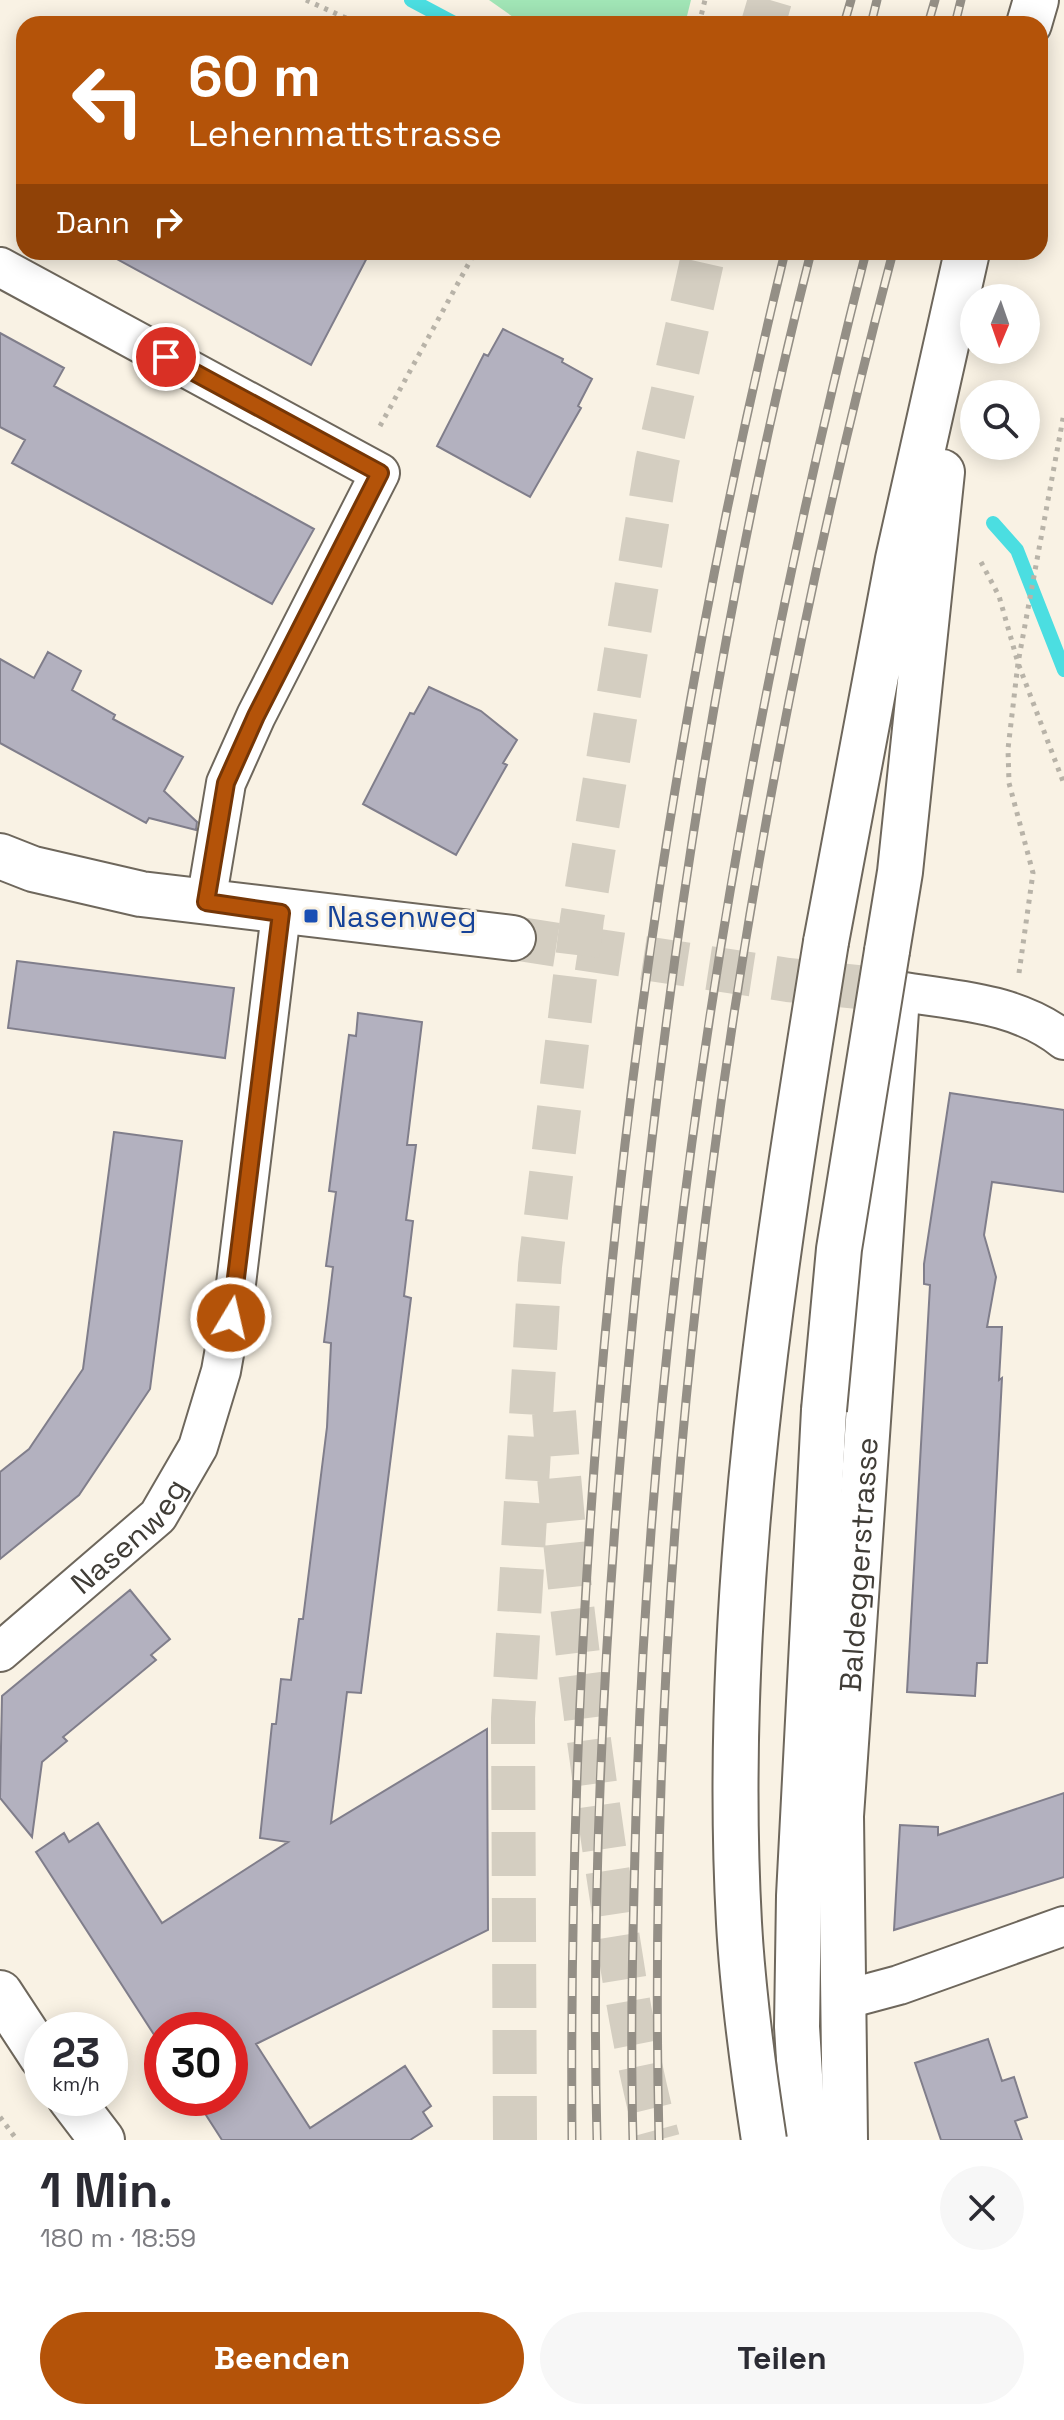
<!DOCTYPE html>
<html lang="de">
<head>
<meta charset="utf-8">
<style>
	:root { --surface:#fff; --page:#f7f7f7; --text:#2b2b33; --muted:#7c7c81; --accent:#b45309 }
	body { margin:0; font-family:"Space Grotesk",sans-serif; background:var(--page); color:var(--text); height:100vh; display:flex; flex-direction:column; font-size:30px; white-space:nowrap }
	* { box-sizing:border-box; margin:0 }
	p { font-size:26px; color:var(--muted) }
	.icon { flex:none; width:44px; height:44px; fill:none; stroke:currentColor; stroke-width:2; stroke-linecap:round; stroke-linejoin:round }
	.map { position:relative; height:2140px; overflow:hidden }
	.details { display:flex; flex-direction:column; background:var(--surface); flex:1 }
	.details>* { flex:none }
	.banner { position:absolute; left:16px; top:16px; width:1032px; height:244px; border-radius:24px; box-shadow:0 4px 20px #0003; background:#b45309; color:#fff; overflow:hidden }
	.needle { width:52px; rotate:182deg }
	.controls { position:absolute; left:960px; top:284px; display:grid; gap:16px }
	.controls a { display:grid; place-items:center; width:80px; height:80px; border-radius:50%; background:var(--surface); box-shadow:0 4px 20px #0003; font-size:40px }
	.speed { position:absolute; left:24px; top:2012px; display:flex; gap:16px; font-size:40px; font-weight:700; text-align:center }
	.speed>* { display:grid; place-content:center; width:104px; height:104px; border-radius:50%; background:var(--surface); box-shadow:0 4px 20px #0003; line-height:1 }
	.speed small { font-size:20px; font-weight:400 }
	.speed .limit { border:12px solid #d22; background:#fff; color:#111 }
	.pin { position:absolute; display:grid; place-items:center; width:68px; height:68px; color:#fff; margin:-34px; border:4px solid #fff; border-radius:50%; box-shadow:0 2px 8px #0007 }
	.me { position:absolute; width:88px; margin:-44px; rotate:9deg; stroke-linejoin:round; filter:drop-shadow(0 0 6px #0008) }
	.turn { display:flex; align-items:center; gap:28px; height:168px; padding:0 40px; font-size:36px }
	.turn .icon { width:104px; height:104px; stroke-width:2.5 }
	.turn b { display:block; font-size:56px; line-height:68px }
	.then { display:flex; align-items:center; height:76px; padding:0 40px; background:#0003; gap:16px; font-size:30px }
	.round { display:grid; place-items:center; flex:none; width:84px; height:84px; border-radius:42px; background:var(--page) }
	.headline { display:flex; align-items:center; justify-content:space-between; height:136px; padding:0 40px }
	h1 { font-size:48px; font-weight:600; line-height:60px }
	.button { display:flex; gap:16px; margin-top:auto; padding:16px 40px }
	.button a { flex:1; height:92px; border-radius:48px; background:var(--accent); color:#fff; font-size:32px; font-weight:600; line-height:92px; text-align:center }
	.button a+a { background:var(--page); color:var(--text) }
	.map>svg:first-child { display:block }
</style>
</head>
<body>
<div class="map">
<svg width="1064" height="2140" viewBox="0 0 1064 2140">
	<rect width="100%" height="100%" fill="#f9f2e4"/>
	<!-- green -->
	<path fill="#a1e5b6" d="M489,0H691L685,24H523Z"/>
	<g fill="none" stroke-linecap="round" stroke-linejoin="round">
		<!-- stream -->
		<path stroke="#4bdee1" stroke-width="14" d="M411,0L456,24
			M993,523L1017,550L1064,670"/>
	</g>
	<!-- building -->
	<path fill="#b3b1bf" stroke="#807e8b" stroke-width="2" d="M104,252H370L311,365Z
		M503,329L563,359L562,362L592,379L578,406L581,408L530,497L437,446L484,354L488,356Z
		M0,333L64,368L54,386L314,529L272,604L12,463L25,440L0,427Z
		M48,652L81,671L72,690L115,715L113,719L183,757L164,791L197,822L196,830L149,818L146,823L0,743V659L34,678Z
		M429,687L481,711L517,740L503,763L507,765L456,855L363,804L410,713L414,714Z
		M17,961L234,988L225,1058L8,1028Z
		M358,1013L422,1022L407,1145H416L406,1220L413,1221L404,1296L411,1298L361,1693L347,1692L331,1823L487,1729L488,1930L256,2044L310,2128L405,2066L431,2106L423,2112L432,2126L410,2140H222L195,2098H230V2030H162V2047L36,1852L64,1833L69,1842L98,1823L162,1923L288,1842L260,1838L272,1724H276L281,1679L291,1680L299,1619H303L327,1427L331,1343L324,1342L333,1267L326,1266L336,1192L329,1191L349,1035L356,1036Z
		M950,1093L1064,1110V1192L992,1182L984,1235L996,1277L987,1327H1002L999,1380L1002,1378L987,1663H977L975,1696L907,1692L930,1285L924,1284V1264Z
		M114,1132L182,1141L150,1389L79,1495L0,1559V1472L29,1449L83,1369Z
		M130,1590L170,1639L151,1655L156,1660L63,1737L67,1741L42,1762L32,1837L0,1798L2,1696Z
		M1064,1793V1877L894,1930L900,1825L938,1827V1835Z
		M988,2039L1002,2081L1014,2077L1027,2117L1015,2121L1022,2140H941L915,2063Z"/>
	<g fill="none" stroke-linecap="round" stroke-linejoin="round">
		<!-- secondary-tunnel -->
		<path stroke="#d4cec1" stroke-width="44" stroke-dasharray="44 22" stroke-linecap="butt" d="M513,938L788,980L898,991"/>
		<!-- highway-tunnel -->
		<path stroke="#d4cec1" stroke-width="44" stroke-dasharray="44 22" stroke-linecap="butt" d="M763,24L770,0
			M554,1412C564,1558 583,1702 604,1847C619,1944 632,2045 658,2140
			M515,2140L513,1718L540,1266L582,919L657,462L704,252"/>
		<defs>
			<g id="street">
				<path d="M0,267L380,473L256,716L226,783L206,902"/>
				<path d="M898,991C956,1001 1016,1002 1064,1040"/>
				<path id="s1" d="M0,1652L158,1516L198,1447L221,1371L235,1292L281,913"/>
				<path d="M843,2000L899,1985L1064,1926"/>
			</g>
			<g id="secondary">
				<path d="M0,856L33,869L141,894L513,938"/>
				<path d="M0,1993L42,2057"/>
				<path d="M70,2098L102,2140"/>
				<path id="s2" d="M845,2140L841,1816L897,996"/>
			</g>
			<path id="highway" d="M1029,24L1036,0
				M826,942L898,559L967,252
				M887,951L900,872L942,472
				M804,2140L797,2027L799,1896L824,1410"/>
		</defs>
		<!-- street casing -->
		<use href="#street" stroke="#6e675c" stroke-width="42"/>
		<!-- secondary casing -->
		<use href="#secondary" stroke="#6e675c" stroke-width="48"/>
		<!-- highway casing -->
		<use href="#highway" stroke="#6e675c" stroke-width="48"/>
		<!-- path -->
		<path stroke="#b8b3a8" stroke-width="5" stroke-dasharray="4 6" stroke-linecap="butt" d="M306,0L359,24
			M699,24L705,0
			M380,426L475,252
			M981,562L999,596L1018,663L1064,784
			M1019,973L1033,873L1009,783L1008,749L1018,663L1064,413
			M0,2117L17,2140"/>
		<!-- street -->
		<use href="#street" stroke="#fff" stroke-width="38"/>
		<!-- secondary -->
		<use href="#secondary" stroke="#fff" stroke-width="44"/>
		<!-- highway -->
		<use href="#highway" stroke="#fff" stroke-width="44"/>
		<defs>
			<path id="rail" d="M844,24L851,0
				M871,24L877,0
				M928,24L935,0
				M955,24L961,0
				M572,2140C567,1505 634,870 785,252
				M597,2140C590,1870 606,1597 632,1327C667,965 721,605 811,252
				M633,2140C630,2031 633,1923 636,1814C652,1285 736,764 866,252
				M659,2140C644,1504 731,866 893,252"/>
		</defs>
		<!-- rail casing -->
		<use href="#rail" stroke="#948f86" stroke-width="9"/>
		<!-- rail -->
		<use href="#rail" stroke="#f9f2e4" stroke-width="6" stroke-dasharray="18" stroke-linecap="butt"/>
		<defs>
			<path id="highway-bridge" d="M824,1410L839,1249L887,951
				M764,2140C753,2068 743,1996 739,1923C721,1595 774,1265 826,942"/>
		</defs>
		<!-- highway-bridge casing -->
		<use href="#highway-bridge" stroke="#6e675c" stroke-width="48" stroke-linecap="butt"/>
		<!-- highway-bridge -->
		<use href="#highway-bridge" stroke="#fff" stroke-width="44"/>
	</g>
	<g fill="none" stroke-linecap="round" stroke-linejoin="round">
		<defs>
			<path id="route" d="M166,357L380,473L256,716L226,783L206,902L281,913L231,1318"/>
		</defs>
		<!-- route casing -->
		<use href="#route" stroke="#753606" stroke-width="20"/>
		<!-- route -->
		<use href="#route" stroke="#b45309" stroke-width="14"/>
	</g>
	<!-- markers -->
	<rect fill="#1a4fb4" stroke="#f9f2e4" stroke-width="3" x="303" y="908" width="16" height="16" rx="4"/>
	<g text-anchor="middle" dominant-baseline="central" stroke-width="6" stroke-linejoin="round" paint-order="stroke">
		<!-- transit labels -->
		<g font-size="30" fill="#164399" stroke="#f9f2e4" text-anchor="start">
			<text x="327" y="916">Nasenweg</text>
		</g>
		<!-- street labels -->
		<g font-size="30" fill="#403d37" stroke="#f9f2e4">
			<text stroke="none"><textPath href="#s1" startOffset="174">Nasenweg</textPath></text>
			<text stroke="none"><textPath href="#s2" startOffset="576">Baldeggerstrasse</textPath></text>
		</g>
	</g>
</svg>
<div class="controls">
<a><svg class="needle" viewBox="-14 -14 28 28"><path d="M0-13l5 13h-10z" fill="#e53935"/><path d="M0 13l5-13h-10z" fill="#7c7c81"/></svg></a>
<a><svg class="icon" aria-label="search" viewBox="0 0 24 24"><circle cx="10" cy="10" r="6"/><path d="M15 15l6 6"/></svg></a>
</div>
<div class="speed"><div>23<small>km/h</small></div><div class="limit">30</div></div>
<div class="pin" style="left:166px;top:357px;background:#d93025"><svg class="icon" aria-label="arrive" viewBox="0 0 24 24"><path d="M6 21V4h12l-3 4 3 4H6"/></svg></div>
<svg class="me" style="left:231px;top:1318px" viewBox="-20 -20 40 40"><circle r="17" fill="#b45309" stroke="#fff" stroke-width="3"/><path d="M0-11L8 9 0 5-8 9z" fill="#fff"/></svg>
<div class="banner">
<div class="turn"><svg class="icon" aria-label="left" viewBox="0 0 24 24"><path d="M17 20v-9H6M10 6l-5 5 5 5"/></svg><div><b>60 m</b>Lehenmattstrasse</div></div>
<div class="then">Dann<svg class="icon" aria-label="right" viewBox="0 0 24 24"><path d="M7 20v-9h11M14 6l5 5-5 5"/></svg></div>
</div>
</div>
<section class="details">
<div class="headline"><div><h1>1 Min.</h1><p>180 m · 18:59</p></div><a class="round"><svg class="icon" aria-label="close" viewBox="0 0 24 24"><path d="M6 6l12 12M18 6L6 18"/></svg></a></div>
<div class="button"><a>Beenden</a><a>Teilen</a></div>
</section>
</body>
</html>
